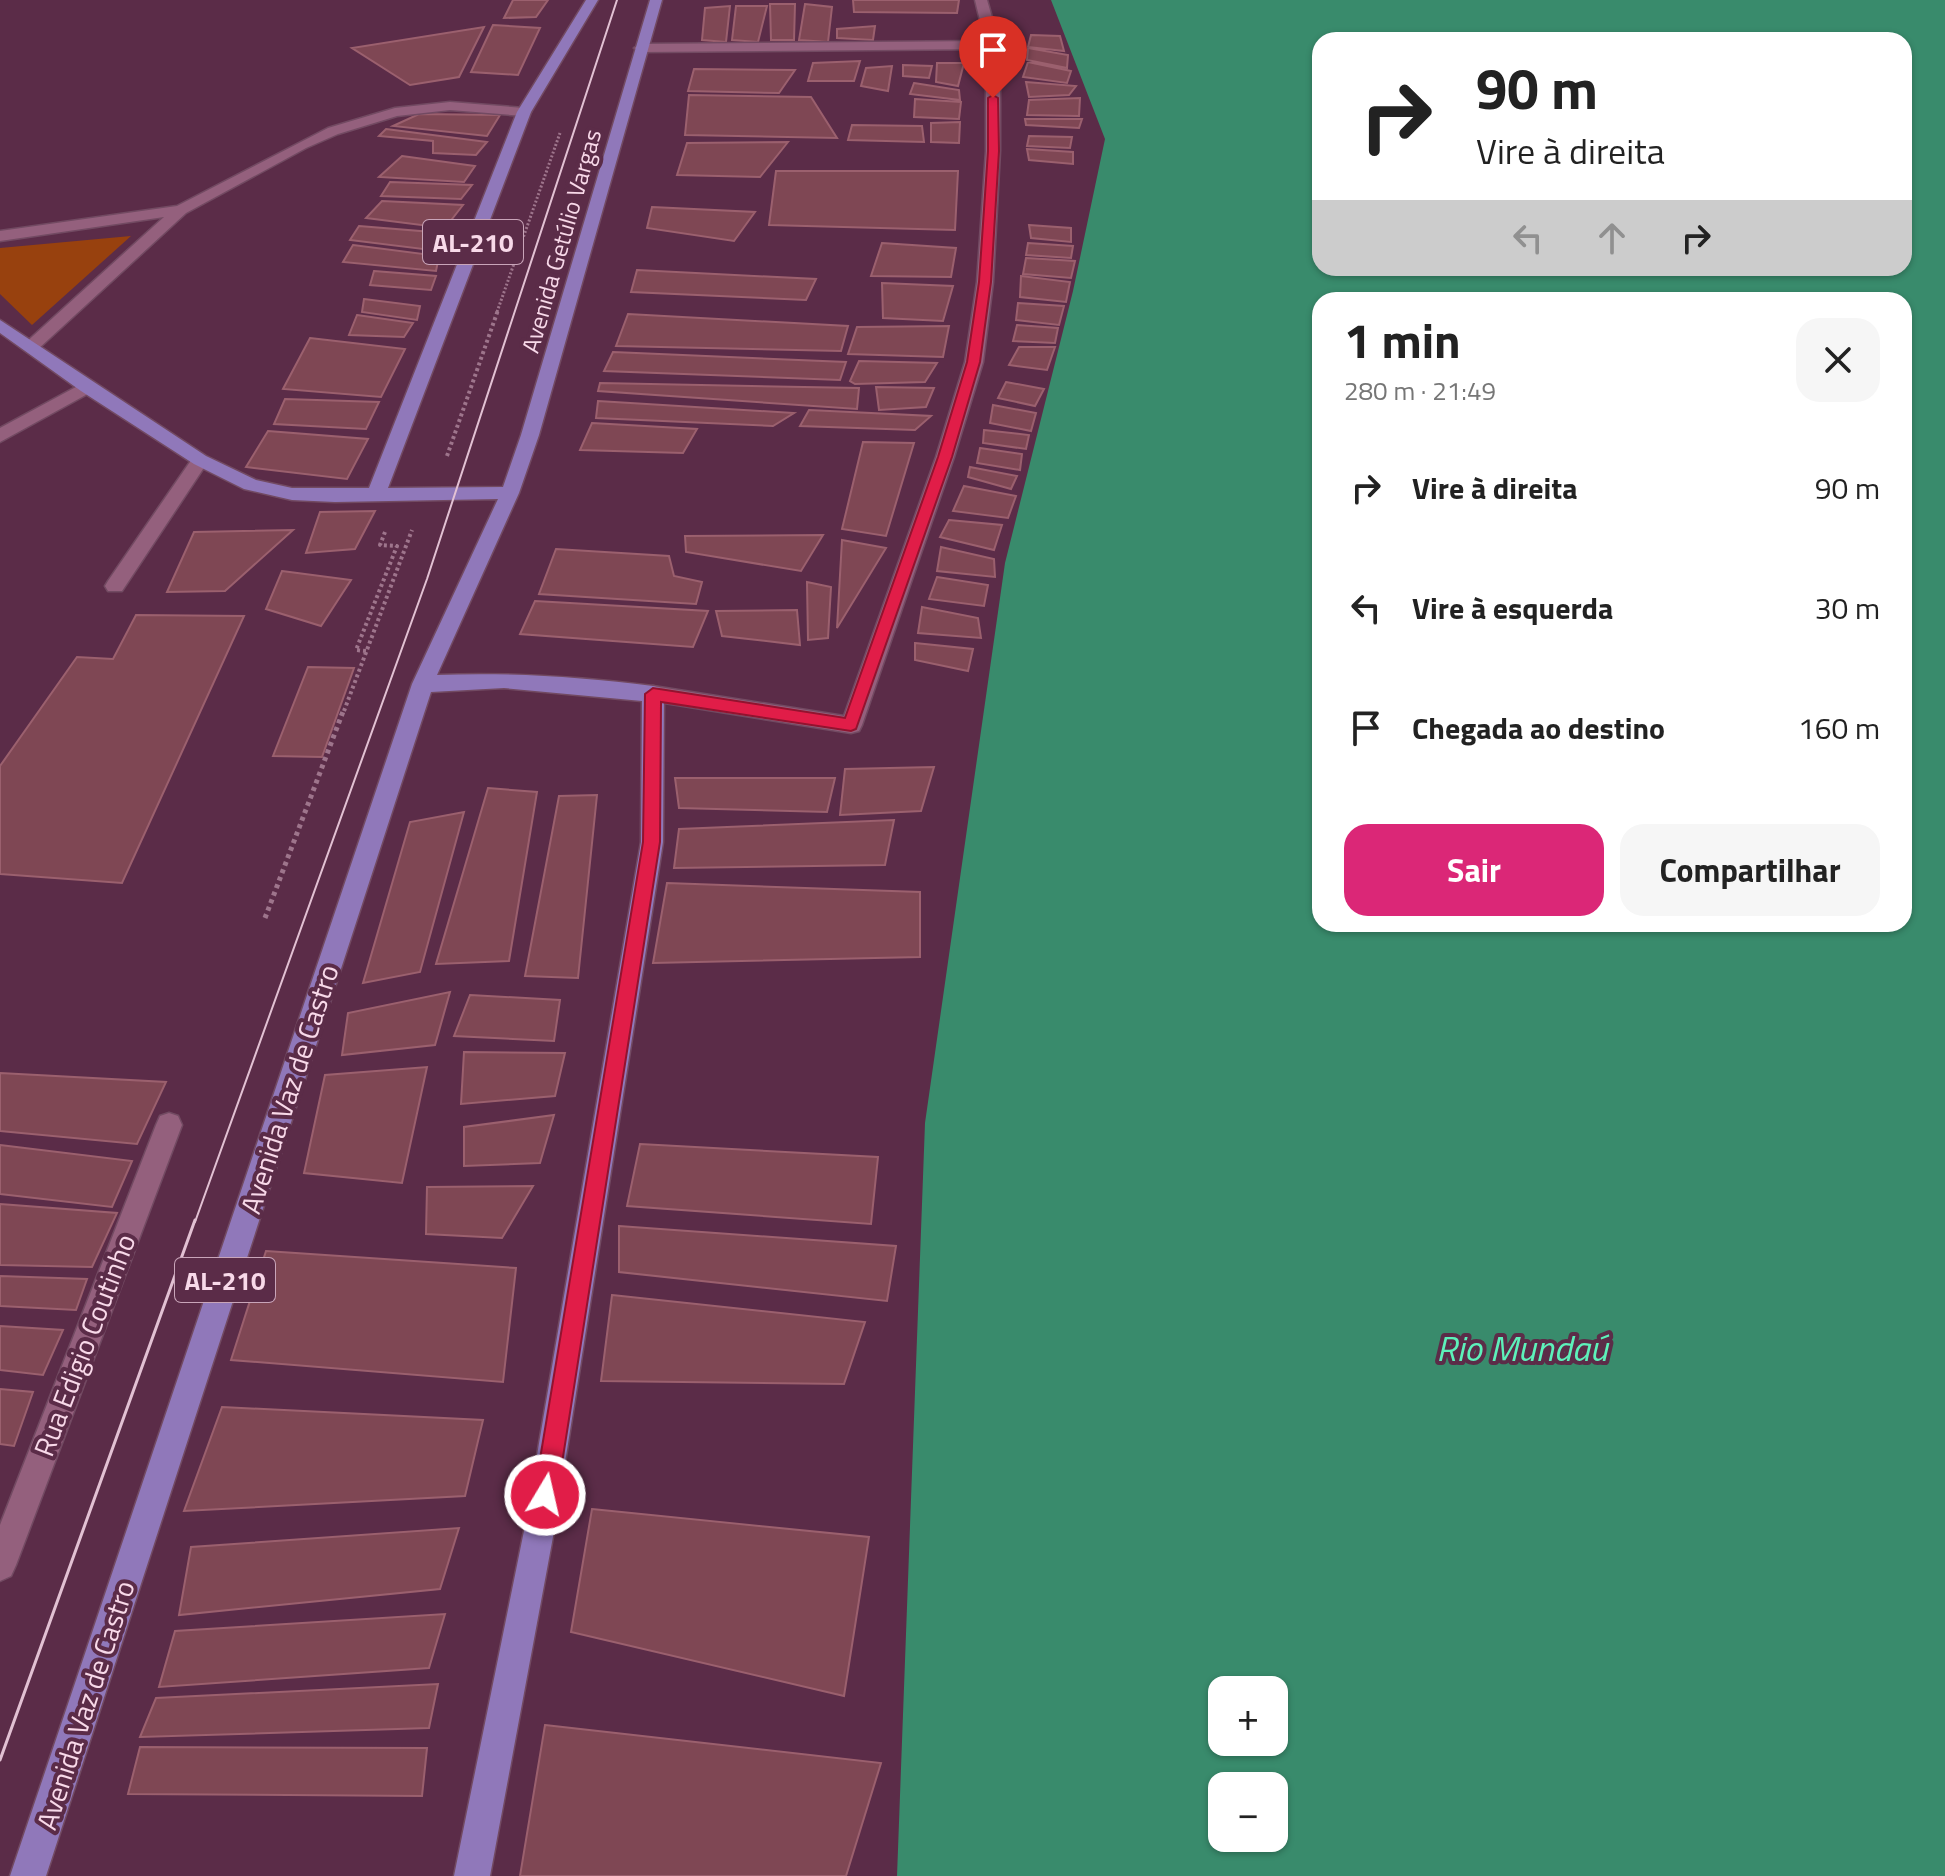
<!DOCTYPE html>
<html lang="pt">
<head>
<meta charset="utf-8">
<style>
	:root { --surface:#fff; --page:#f6f6f6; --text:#222; --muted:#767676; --accent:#db2777 }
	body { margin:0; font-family:"Titillium Web",sans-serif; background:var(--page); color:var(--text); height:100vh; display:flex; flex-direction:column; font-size:30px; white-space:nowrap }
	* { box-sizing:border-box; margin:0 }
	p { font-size:26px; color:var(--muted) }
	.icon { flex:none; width:44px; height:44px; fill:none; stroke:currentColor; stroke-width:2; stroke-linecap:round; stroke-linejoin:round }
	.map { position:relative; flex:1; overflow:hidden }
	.details { position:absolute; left:1312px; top:292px; width:600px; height:640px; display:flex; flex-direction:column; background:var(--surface); border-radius:24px; box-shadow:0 2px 6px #0004 }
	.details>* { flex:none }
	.top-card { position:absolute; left:1312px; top:32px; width:600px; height:244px; border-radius:24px; box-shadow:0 2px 6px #0004; background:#fff; color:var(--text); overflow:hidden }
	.tools { position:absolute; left:1208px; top:1676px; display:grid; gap:16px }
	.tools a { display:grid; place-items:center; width:80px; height:80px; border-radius:16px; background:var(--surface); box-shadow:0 2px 6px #0004; font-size:40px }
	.pin { position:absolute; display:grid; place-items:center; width:68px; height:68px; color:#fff; margin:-82px -34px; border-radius:50% 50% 50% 0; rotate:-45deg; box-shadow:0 0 8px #0007 }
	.pin .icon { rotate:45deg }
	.me { position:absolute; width:88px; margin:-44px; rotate:9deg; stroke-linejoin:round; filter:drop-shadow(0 0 6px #0008) }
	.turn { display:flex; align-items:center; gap:28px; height:168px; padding:0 32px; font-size:36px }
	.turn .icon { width:104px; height:104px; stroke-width:2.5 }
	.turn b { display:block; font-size:56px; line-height:68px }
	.lanes { display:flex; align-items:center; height:76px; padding:0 32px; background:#0003; justify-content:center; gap:40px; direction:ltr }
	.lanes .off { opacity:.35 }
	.round { display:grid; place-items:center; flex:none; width:84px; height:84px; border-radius:24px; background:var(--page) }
	.summary { display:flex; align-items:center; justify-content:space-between; height:136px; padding:0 32px }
	h1 { font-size:48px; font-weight:700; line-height:60px }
	.cta { display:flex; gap:16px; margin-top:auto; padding:16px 32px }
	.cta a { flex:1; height:92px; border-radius:24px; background:var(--accent); color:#fff; font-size:32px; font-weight:700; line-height:92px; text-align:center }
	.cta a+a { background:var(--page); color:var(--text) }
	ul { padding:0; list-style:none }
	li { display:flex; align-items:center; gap:24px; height:120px; padding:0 32px }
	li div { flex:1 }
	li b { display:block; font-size:30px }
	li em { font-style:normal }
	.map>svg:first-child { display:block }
</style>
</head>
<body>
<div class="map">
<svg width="1945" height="1876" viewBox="0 0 1945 1876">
	<rect width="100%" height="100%" fill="#5b2c48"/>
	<!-- green -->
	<path fill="#98410e" d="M131,236L32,325L0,294V248Z"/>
	<!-- water -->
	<path fill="#398b6c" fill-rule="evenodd" d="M1051,0H1945V1876H897L925,1123L1005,563L1073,291L1105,139ZM1320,40H1904V268H1320ZM1320,300H1904V924H1320ZM1222,1690H1274V1742H1222ZM1222,1786H1274V1838H1222Z"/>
	<!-- building -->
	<path fill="#7f4754" stroke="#9b606e" stroke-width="2" d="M513,0H548L536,17L504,18Z
		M853,0H959L957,13L854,12Z
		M770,4H795L794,40H771Z
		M805,4L832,7L828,42L799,40Z
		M730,6L726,42L702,40L705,8Z
		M736,6H767L758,42L732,40Z
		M493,25L540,28L518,75L471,72Z
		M875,26L873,40L837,38V29Z
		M484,27L459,77L410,85L352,48Z
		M1031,35L1060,36L1064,51L1028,47Z
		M1028,48L1068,55L1067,68L1027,60Z
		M860,61L854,81H808L813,63Z
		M1028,62L1071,71L1067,83L1023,77Z
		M937,63H964L958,86L936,82Z
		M903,65L932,66L929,78L903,76Z
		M892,66L888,91L861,86L866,68Z
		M694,69L795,70L779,93L688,91Z
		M1026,82L1076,86L1069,95L1029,97Z
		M914,83L959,90L960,100L910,94Z
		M689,95L811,97L837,138L685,135Z
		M1080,98L1079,116L1027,115L1029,100Z
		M915,99L961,102L959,119L914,117Z
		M419,114L500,115L487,136L393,126Z
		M1025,119H1082L1079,128L1026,125Z
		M960,122L959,143L931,142V123Z
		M852,125L922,126L924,142L848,140Z
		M386,129L487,142L476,155L433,153V141L379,136Z
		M1029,136L1072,137L1070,148L1027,146Z
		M788,142L760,177L677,175L687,143Z
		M1027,149L1073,152V164L1029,160Z
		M402,156L475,166L464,182L379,177Z
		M776,171H958L955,230L769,225Z
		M390,182L472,185L461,199L381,196Z
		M382,201L463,205L445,228L366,218Z
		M652,207L755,212L734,241L647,228Z
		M1029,225L1071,228V242L1031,238Z
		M359,226L444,233L439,251L350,240Z
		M882,243L956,248L951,277L871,276Z
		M1028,243L1073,246L1071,258L1026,255Z
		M353,245L439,256L436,271L343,262Z
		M1026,258L1075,261L1071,278L1023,274Z
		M637,270L816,279L806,300L631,292Z
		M374,271L436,276L431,290L370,285Z
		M1021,276L1070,282L1066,302L1020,297Z
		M882,283L953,286L943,321L883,318Z
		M364,299L420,306L417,320L362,312Z
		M1018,303L1064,306L1059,325L1016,320Z
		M628,314L848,326L841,351L616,346Z
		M357,315L413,323L404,337L349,335Z
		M1017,325L1058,328L1055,343L1013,341Z
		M949,326L943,357L848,354L857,327Z
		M310,338L405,349L381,397L283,389Z
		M1019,347H1055L1047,370L1009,365Z
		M613,352L846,362L840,380L604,371Z
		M859,361L937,363L925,382L855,384L850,381Z
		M1006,382L1044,389L1035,406L998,398Z
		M600,383L859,388L857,409L598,391Z
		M876,387L934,388L926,407L879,410Z
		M285,399L379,402L366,429L274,424Z
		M598,401L794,413L773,426L596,418Z
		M993,405L1036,413L1031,431L990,423Z
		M809,410L931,416L915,430L800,426Z
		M592,423L697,429L683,453L580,450Z
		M984,430L1029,435L1026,449L983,443Z
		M268,431L368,439L347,479L246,467Z
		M863,442L914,443L886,536L842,529Z
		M980,448L1022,454L1020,470L977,463Z
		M970,467L1017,476L1011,489L968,477Z
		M964,486L1016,496L1008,518L953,511Z
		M375,511L355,549L306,553L320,512Z
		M949,520L1002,525L994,550L940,537Z
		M293,530L225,591L167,592L194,532Z
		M823,535L801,571L686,552L685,536Z
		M842,540L886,548L837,628Z
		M941,547L994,559L995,577L937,571Z
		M556,549L669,556L674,576L702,582L696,604L539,594Z
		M282,571L351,580L321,626L266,609Z
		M937,577L988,585L984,606L929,599Z
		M807,582L831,587L828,638L808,640Z
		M535,601L708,611L693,647L520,634Z
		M922,607L978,618L981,638L918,633Z
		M797,610L800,645L722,636L716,611Z
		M136,615L244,616L122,883L0,874V766L77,657L113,659Z
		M915,643L973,649L968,671L915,660Z
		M308,667L354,668L322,757L273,756Z
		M934,767L921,811L840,815L845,769Z
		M675,778H835L827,812L679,808Z
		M488,788L537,792L509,961L436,964Z
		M597,795L578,978L525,976L559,796Z
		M464,812L420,972L363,983L410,822Z
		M894,820L885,865L674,868L679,829Z
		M667,883L920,892V957L653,963Z
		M450,992L435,1045L342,1055L348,1013Z
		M470,995L560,1000L554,1041L454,1036Z
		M464,1052L565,1053L555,1096L461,1104Z
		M427,1067L402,1183L304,1173L325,1075Z
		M0,1073L166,1082L137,1144L0,1131Z
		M554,1115L540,1163L464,1166V1127Z
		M640,1144L878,1157L871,1224L627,1206Z
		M0,1145L132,1161L112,1207L0,1194Z
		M533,1186L502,1238L426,1234L427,1187Z
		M0,1204L117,1213L92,1267L0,1265Z
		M619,1226L896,1246L887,1301L619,1272Z
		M266,1251L516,1268L503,1382L231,1360Z
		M0,1276L87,1279L76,1310L0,1306Z
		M612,1295L865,1322L844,1384L601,1381Z
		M0,1326L63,1330L43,1375L0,1370Z
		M0,1389L33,1392L14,1446L0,1444Z
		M222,1407L483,1420L465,1496L184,1511Z
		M592,1509L869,1537L844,1696L571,1632Z
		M459,1528L440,1589L179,1615L191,1547Z
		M445,1614L429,1668L159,1687L175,1631Z
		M438,1684L429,1728L140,1737L156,1698Z
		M545,1725L881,1763L846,1876H520Z
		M140,1747L427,1748L422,1796L128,1794Z"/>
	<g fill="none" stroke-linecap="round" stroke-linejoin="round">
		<defs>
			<path id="minor" d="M975,0H987L1000,45V151L993,282L983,362L954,457L862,725L859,731L851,733L646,700L642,694L646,688L653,686L844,716L936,457L965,362L977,282L986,151V49L641,52L634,48L641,44L985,41Z
				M450,102L524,108L531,112L524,116L450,110L397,116L338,134L306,148L186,213L37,350H25L22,346L164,217L0,241V231L177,206L328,128L395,108Z
				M87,381L93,383L96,387L93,391L0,442V428Z
				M200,454L209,460L122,591H108L105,586L108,581L194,456Z
				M169,1113L178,1116L182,1125L16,1565L11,1576L0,1581V1525L156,1125L160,1116Z"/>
			<path id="major" d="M586,0H598L531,112L388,488L503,487L521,435L650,0H662L539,435L519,493L437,675C510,672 581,677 653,686L660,688L664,694L663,842L555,1526L490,1876H454L525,1526L641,842L642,701L504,688L431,692L46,1876H10L412,684L498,499L335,502L292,500L244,489L194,464L81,391L0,333V320L206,456L256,480L292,488H369L517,112Z"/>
		</defs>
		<!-- minor casing -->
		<use href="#minor" stroke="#724a62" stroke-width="3"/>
		<!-- major casing -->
		<use href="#major" stroke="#724a62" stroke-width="3"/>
		<!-- path-far2 -->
		<path stroke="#9e758c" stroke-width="3" stroke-dasharray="2 2" stroke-linecap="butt" d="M497,312L560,133"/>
		<!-- path-far1 -->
		<path stroke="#9e758c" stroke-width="4" stroke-dasharray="3 3" stroke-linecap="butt" d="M447,456L498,310
			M366,651L356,650L397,546L380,545L385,532
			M344,711L412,530"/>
		<!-- path -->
		<path stroke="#9e758c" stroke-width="5" stroke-dasharray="4 4" stroke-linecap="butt" d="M265,918L344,709"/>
		<!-- minor -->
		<use href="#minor" fill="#94607d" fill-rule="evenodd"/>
		<!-- major -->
		<use href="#major" fill="#9078ba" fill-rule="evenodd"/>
		<!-- tram-far1 -->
		<path stroke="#e2c1d3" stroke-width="2" d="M195,1222L427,579L617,0"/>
		<!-- tram -->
		<path stroke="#e2c1d3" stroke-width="3" d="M0,1760L195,1220"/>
	</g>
	<!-- route -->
	<path fill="#e11d48" stroke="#92132f" stroke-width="2" d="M993,95L998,98L999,151L991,282L980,362L952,457L856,729L851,731L661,702L660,842L557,1495L554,1503L545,1507L537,1503L534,1495L643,842L645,694L653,688L845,718L938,457L967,362L979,282L988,151V98Z"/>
	<g text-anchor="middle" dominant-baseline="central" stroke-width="8" stroke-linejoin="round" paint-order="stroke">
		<!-- far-street labels -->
		<g font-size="24" fill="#f8d9e9" stroke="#5b2c48">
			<text transform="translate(561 241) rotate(-74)">Avenida Getúlio Vargas</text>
		</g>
		<!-- shield labels -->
		<g fill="#5b2c48" stroke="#c9a5b9" stroke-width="2">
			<rect x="423" y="220" width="100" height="44" rx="6"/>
			<rect x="175" y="1258" width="100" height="44" rx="6"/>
		</g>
		<g font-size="26" font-weight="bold" fill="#f8d9e9">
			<text x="473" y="242">AL-210</text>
			<text x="225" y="1280">AL-210</text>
		</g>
		<!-- street labels -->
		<g font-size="28" fill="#f8d9e9" stroke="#5b2c48">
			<text transform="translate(289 1089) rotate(-72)">Avenida Vaz de Castro</text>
			<text transform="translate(84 1345) rotate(-69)">Rua Edigio Coutinho</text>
			<text transform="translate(85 1705) rotate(-72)">Avenida Vaz de Castro</text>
		</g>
		<!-- near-water labels -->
		<g font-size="36" font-style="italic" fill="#5df1ba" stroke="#5b2c48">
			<text x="1522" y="1347">Rio Mundaú</text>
		</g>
	</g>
</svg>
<div class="tools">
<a>+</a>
<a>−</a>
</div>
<div class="pin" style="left:993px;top:98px;background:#d93025"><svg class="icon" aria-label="arrive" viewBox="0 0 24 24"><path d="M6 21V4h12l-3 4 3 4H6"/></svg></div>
<svg class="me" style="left:545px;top:1495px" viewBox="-20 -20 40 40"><circle r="17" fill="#e11d48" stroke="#fff" stroke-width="3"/><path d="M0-11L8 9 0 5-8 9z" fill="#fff"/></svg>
<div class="top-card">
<div class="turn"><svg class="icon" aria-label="right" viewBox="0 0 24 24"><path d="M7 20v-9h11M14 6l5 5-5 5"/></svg><div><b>90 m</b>Vire à direita</div></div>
<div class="lanes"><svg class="icon off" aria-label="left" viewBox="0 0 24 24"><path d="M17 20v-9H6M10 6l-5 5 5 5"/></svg><svg class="icon off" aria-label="ahead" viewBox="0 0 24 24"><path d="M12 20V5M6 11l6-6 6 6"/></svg><svg class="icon" aria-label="right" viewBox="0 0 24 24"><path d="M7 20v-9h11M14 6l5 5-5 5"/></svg></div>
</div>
<section class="details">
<div class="summary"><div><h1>1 min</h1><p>280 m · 21:49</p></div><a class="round"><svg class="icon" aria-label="close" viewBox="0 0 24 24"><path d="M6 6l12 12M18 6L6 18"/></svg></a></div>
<ul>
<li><svg class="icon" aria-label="right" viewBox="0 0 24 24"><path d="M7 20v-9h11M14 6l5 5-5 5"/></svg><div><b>Vire à direita</b></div><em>90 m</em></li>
<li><svg class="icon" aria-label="left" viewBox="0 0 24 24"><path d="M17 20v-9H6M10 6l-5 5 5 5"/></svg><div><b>Vire à esquerda</b></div><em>30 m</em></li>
<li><svg class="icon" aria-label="arrive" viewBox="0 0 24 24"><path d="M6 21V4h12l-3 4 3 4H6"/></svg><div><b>Chegada ao destino</b></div><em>160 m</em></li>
</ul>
<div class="cta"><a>Sair</a><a>Compartilhar</a></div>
</section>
</div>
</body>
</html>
